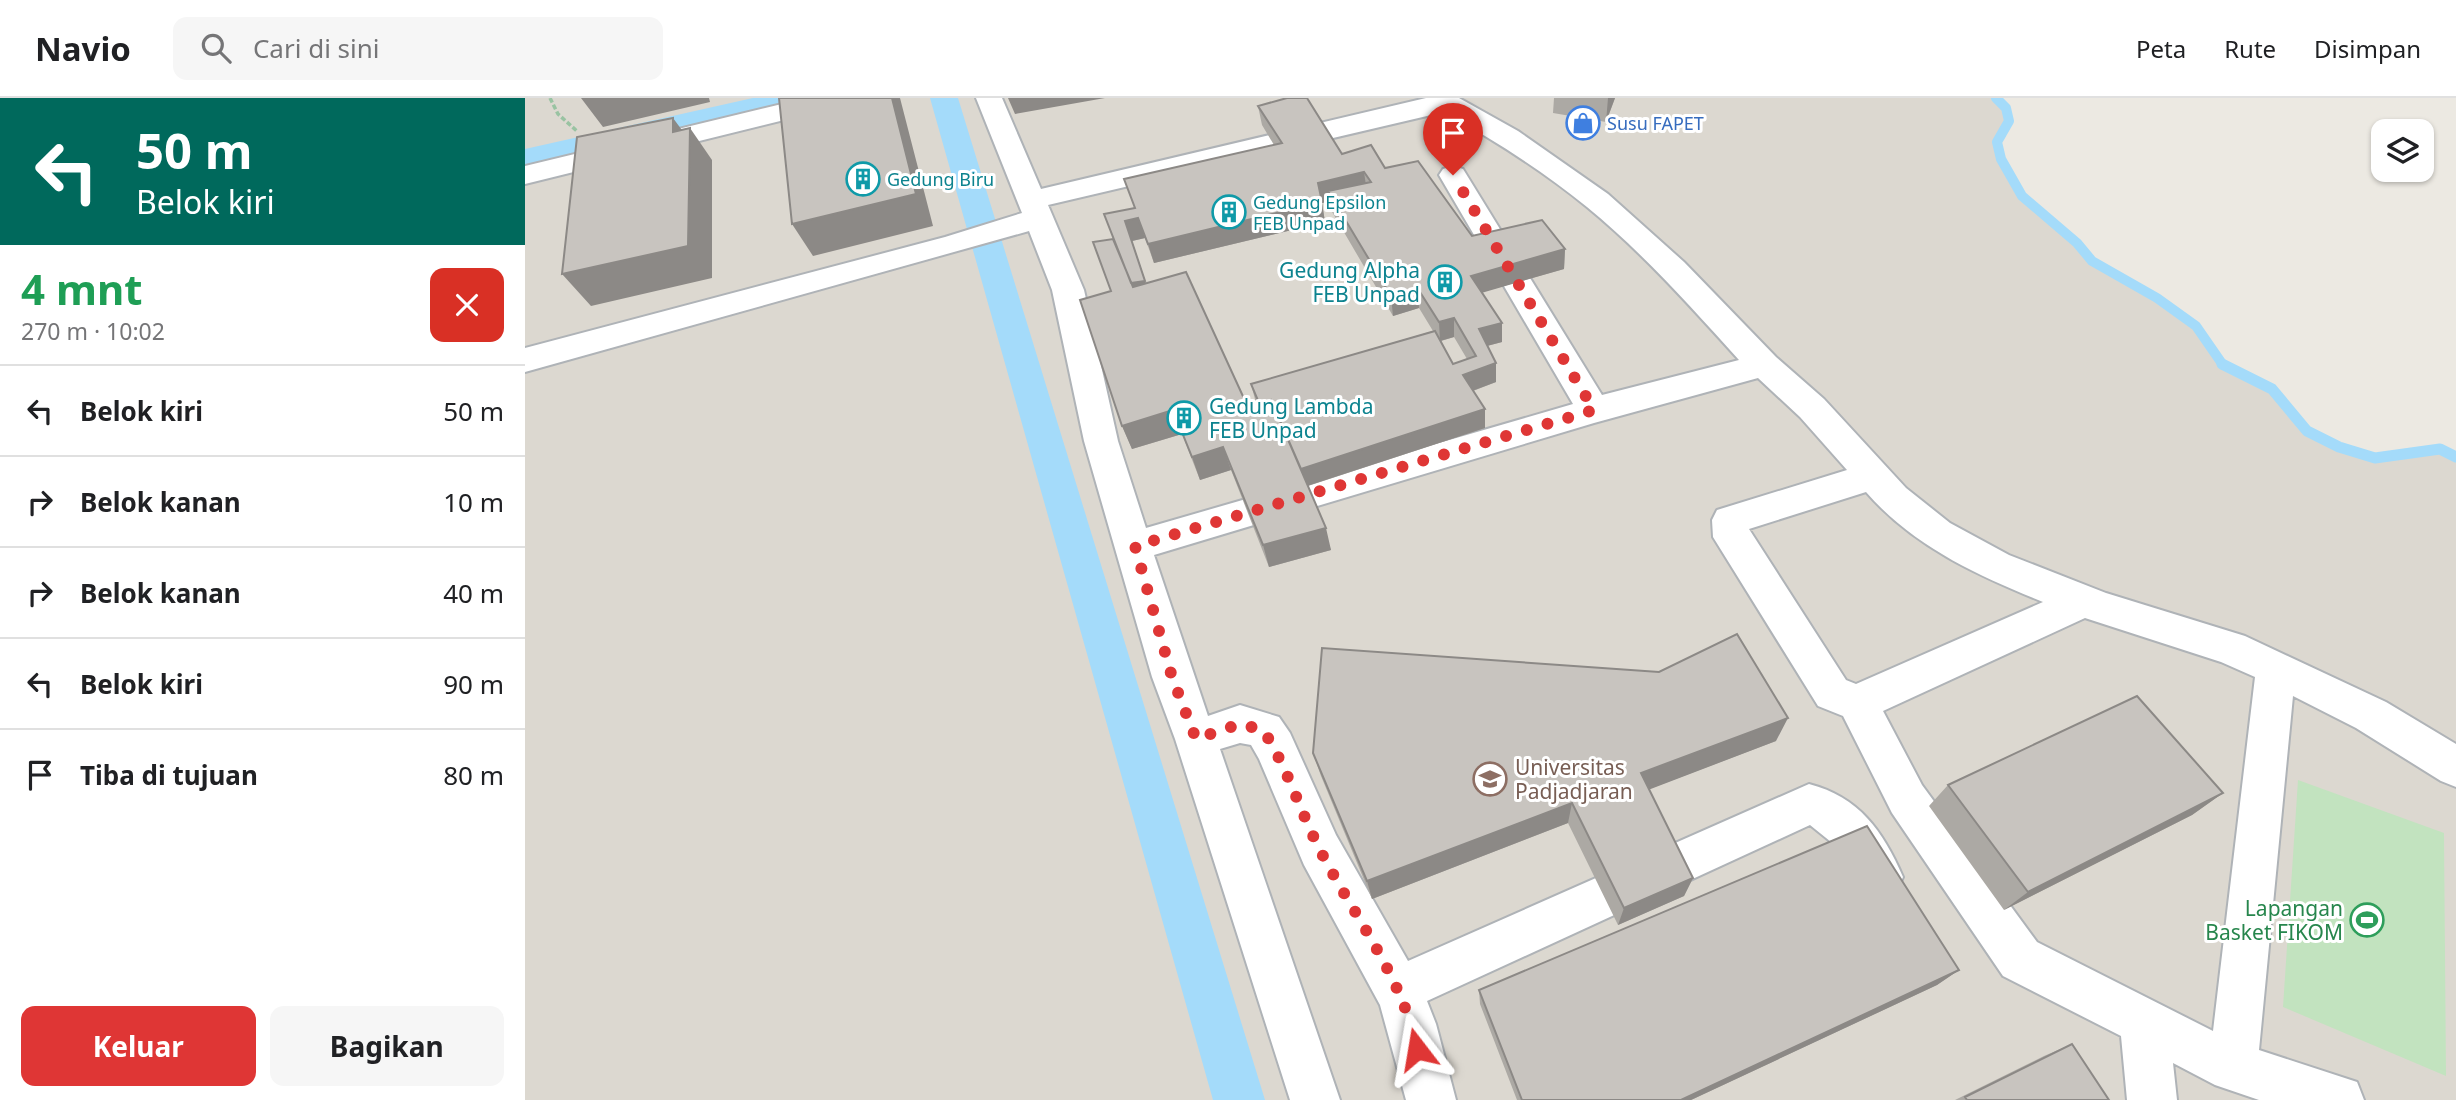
<!DOCTYPE html>
<html lang="id">
<head>
<meta charset="utf-8">
<style>
	:root { --surface:#fff; --page:#f6f6f6; --text:#202124; --muted:#757577; --line:#e0e0e0; --accent:#df3635 }
	body { margin:0; font-family:"Noto Sans",sans-serif; background:var(--page); color:var(--text); height:100vh; display:flex; flex-direction:column; font-size:26px; white-space:nowrap }
	* { box-sizing:border-box; margin:0 }
	p { font-size:23px; color:var(--muted) }
	.icon { flex:none; width:38px; height:38px; fill:none; stroke:currentColor; stroke-width:2; stroke-linecap:round; stroke-linejoin:round }
	.map { position:relative; flex:1; overflow:hidden }
	.details { display:flex; flex-direction:column; background:var(--surface); width:525px }
	.details>* { flex:none }
	.banner { background:#00695c; color:#fff; overflow:hidden }
	.buttons { position:absolute; left:1846px; top:21px; display:grid; gap:14px }
	.buttons a { display:grid; place-items:center; width:63px; height:63px; border-radius:14px; background:var(--surface); box-shadow:0 2px 5px #0004; font-size:35px }
	.pin { position:absolute; display:grid; place-items:center; width:60px; height:60px; color:#fff; margin:-72px -30px; border-radius:50% 50% 50% 0; rotate:-45deg; box-shadow:0 0 7px #0007 }
	.pin .icon { rotate:45deg }
	.me { position:absolute; width:77px; margin:-38px; rotate:346deg; stroke-linejoin:round; filter:drop-shadow(0 0 5px #0008) }
	.turn { display:flex; align-items:center; gap:24px; height:147px; padding:0 21px; font-size:32px }
	.turn .icon { width:91px; height:91px; stroke-width:2.5 }
	.turn b { display:block; font-size:49px; line-height:60px }
	.round { display:grid; place-items:center; flex:none; width:74px; height:74px; border-radius:14px; background:var(--page) }
	.summary { display:flex; align-items:center; justify-content:space-between; height:119px; padding:0 21px }
	h1 { font-size:42px; font-weight:700; line-height:52px; color:#1e9e55 }
	.action { display:flex; gap:14px; margin-top:auto; padding:14px 21px }
	.action a { flex:1; height:80px; border-radius:14px; background:var(--accent); color:#fff; font-size:28px; font-weight:700; line-height:80px; text-align:center }
	.action a+a { background:var(--page); color:var(--text) }
	ul { padding:0; list-style:none }
	li { display:flex; align-items:center; gap:21px; height:91px; padding:0 21px; border-top:2px solid var(--line) }
	li div { flex:1 }
	li b { display:block; font-size:26px }
	li em { font-style:normal }
	header { display:flex; align-items:center; gap:42px; box-sizing:border-box; height:98px; padding:0 35px; background:var(--surface); border-bottom:2px solid var(--line) }
	header strong { font-size:33px }
	nav { display:flex; gap:38px; margin-inline-start:auto; font-size:24px }
	.search { width:490px; height:63px; background:var(--page); display:flex; align-items:center; gap:18px; box-sizing:border-box; padding:0 24px; border-radius:14px; color:var(--muted); font-size:26px }
	main { display:flex; flex:1; min-height:0 }
	.map>svg:first-child { display:block }
</style>
</head>
<body>
<header>
<strong>Navio</strong>
<div class="search"><svg class="icon" aria-label="search" viewBox="0 0 24 24"><circle cx="10" cy="10" r="6"/><path d="M15 15l6 6"/></svg>Cari di sini</div>
<nav><a>Peta</a><a>Rute</a><a>Disimpan</a></nav>
</header>
<main>
<section class="details">
<div class="banner">
<div class="turn"><svg class="icon" aria-label="left" viewBox="0 0 24 24"><path d="M17 20v-9H6M10 6l-5 5 5 5"/></svg><div><b>50 m</b>Belok kiri</div></div>
</div>
<div class="summary"><div><h1>4 mnt</h1><p>270 m · 10:02</p></div><a class="round" style="background:#d93025;color:#fff"><svg class="icon" aria-label="close" viewBox="0 0 24 24"><path d="M6 6l12 12M18 6L6 18"/></svg></a></div>
<ul>
<li><svg class="icon" aria-label="left" viewBox="0 0 24 24"><path d="M17 20v-9H6M10 6l-5 5 5 5"/></svg><div><b>Belok kiri</b></div><em>50 m</em></li>
<li><svg class="icon" aria-label="right" viewBox="0 0 24 24"><path d="M7 20v-9h11M14 6l5 5-5 5"/></svg><div><b>Belok kanan</b></div><em>10 m</em></li>
<li><svg class="icon" aria-label="right" viewBox="0 0 24 24"><path d="M7 20v-9h11M14 6l5 5-5 5"/></svg><div><b>Belok kanan</b></div><em>40 m</em></li>
<li><svg class="icon" aria-label="left" viewBox="0 0 24 24"><path d="M17 20v-9H6M10 6l-5 5 5 5"/></svg><div><b>Belok kiri</b></div><em>90 m</em></li>
<li><svg class="icon" aria-label="arrive" viewBox="0 0 24 24"><path d="M6 21V4h12l-3 4 3 4H6"/></svg><div><b>Tiba di tujuan</b></div><em>80 m</em></li>
</ul>
<div class="action"><a>Keluar</a><a>Bagikan</a></div>
</section>
<div class="map">
<svg width="1931" height="1002" viewBox="0 0 1931 1002">
	<rect width="100%" height="100%" fill="#ece9e2"/>
	<!-- education -->
	<path fill="#dcd8d0" d="M0,0H1471L1481,10L1484,23L1472,44L1476,61L1497,98L1552,145L1567,163L1632,200L1671,228L1699,269L1747,291L1782,333L1814,349L1850,360L1915,351L1931,359V1002H0Z"/>
	<!-- green -->
	<path fill="#c2e3bf" d="M1773,682L1919,735L1921,978L1758,909Z"/>
	<g fill="none" stroke-linecap="round" stroke-linejoin="round">
		<!-- stream-far1 -->
		<path stroke="#a4dbfa" stroke-width="10" d="M1471,0L1481,10L1484,23L1472,44L1476,61L1497,98L1552,145L1567,163L1632,200L1671,228L1698,267"/>
		<!-- stream -->
		<path stroke="#a4dbfa" stroke-width="11" d="M1697,266L1747,291L1782,333L1814,349L1850,360L1915,351L1931,359"/>
		<!-- canal -->
		<path fill="#a4dbfa" fill-rule="evenodd" d="M228,0H279L275,6L265,8L0,69V51Z
			M405,0H433L740,1002H688Z"/>
		<defs>
			<path id="minor" d="M282,0H328L324,6L0,86V68Z
				M451,0H477L516,91L901,0H934L993,33L1083,96L1159,164L1251,259L1299,301L1381,390L1425,425L1484,457L1581,495L1720,538L1861,604L1931,646V689L1916,683L1831,630L1768,598L1734,952L1832,984L1839,1002H1734L1690,987L1648,965L1652,1002H1602L1596,938L1478,878L1367,715L1318,618L1293,608L1188,439L1187,422L1192,412L1322,372L1275,319L1233,280L1069,325L629,457L683,618L715,607L754,619L765,635L811,737L883,863L1284,686C1334,699 1358,733 1378,779L1371,795L1355,801L1339,795L1311,748L1285,727L902,903L911,926L931,1002H881L855,907L779,767L734,661L726,647L715,645L695,651L815,1002H765L650,641L627,579L559,343L527,192L504,133L0,274V250L420,139L497,115ZM919,14C969,42 1018,73 1062,109C1118,155 1166,209 1214,262L1077,297L938,71L928,68L918,71L914,77L1048,306L621,430L593,343L559,192L523,107ZM1341,394C1389,449 1452,477 1518,504L1331,586L1321,582L1224,431ZM1560,520L1696,564L1730,579L1688,933L1512,844L1397,687L1358,613Z"/>
		</defs>
		<!-- minor casing -->
		<use href="#minor" stroke="#afb3b7" stroke-width="4"/>
		<!-- path -->
		<path stroke="#99c3a2" stroke-width="3.5" stroke-dasharray="5 2.5" stroke-linecap="butt" d="M25,0L33,16L53,34"/>
		<!-- minor -->
		<use href="#minor" fill="#fff" fill-rule="evenodd"/>
	</g>
	<!-- wall -->
	<path fill="#aca9a4" fill-rule="evenodd" d="M1029,0H1090L1081,24L1028,15Z
		M733,8L817,56L860,70L947,138L1040,151L1039,171L957,194L977,244L962,248L971,284L948,293L960,311V330L783,388L806,452L744,469L706,372L675,382L657,336L607,351L597,328L586,193L588,141L749,47L737,27ZM805,103L806,112L868,218L894,210L908,233L726,286L731,305L722,307L621,185L607,143L620,140L629,165L800,124L797,105ZM929,239L942,261L928,266L916,243Z
		M1251,643L1124,691L1168,780L1159,798L1093,827L1043,725L847,801L796,678L788,655Z
		M1423,687L1698,695L1667,717L1479,812L1404,708Z
		M1434,872L1412,887L1166,1002H992L955,906L954,892Z
		M1547,946L1584,1002H1430L1519,958Z"/>
	<!-- shaded-wall -->
	<path fill="#8c8986" d="M56,0H184L185,4L78,29Z
		M367,0H375L408,128L288,158L267,126Z
		M483,0H580L490,16Z
		M1083,0H1090L1081,24Z
		M148,20L165,43V30L187,62V180L66,208L37,176Z
		M839,74L842,94L803,93L805,103L797,105L800,124L629,165L623,146L793,85Z
		M613,120L620,140L607,143L626,202L613,205L606,186L600,123Z
		M1040,151L1039,171L946,198V178Z
		M893,191L894,210L868,218L866,198Z
		M929,220V239L915,243L914,224Z
		M977,225V244L954,250V231Z
		M971,265V284L939,296L938,277Z
		M960,311V330L779,389L775,371Z
		M648,312L657,336L607,351L597,328Z
		M698,349L706,372L675,382L667,359Z
		M801,430L806,452L744,469L738,447Z
		M1263,620L1251,643L1110,697L1116,675Z
		M1698,695L1667,717L1479,812L1503,794Z
		M1047,705L1043,725L847,801L842,783Z
		M1168,780L1159,798L1093,827L1099,810Z
		M1434,872L1412,887L1166,1002H1156Z"/>
	<!-- building -->
	<path fill="#c8c4bf" stroke="#8c8986" stroke-width="2" d="M254,0H367L391,96L267,126Z
		M762,0H782L817,56L846,47L860,70L893,63L947,138L1017,122L1040,151L946,178L977,225L954,231L971,265L938,277L960,311L776,371L746,302L734,305L726,286L910,233L928,266L951,258L929,220L914,224L893,191L866,198L803,93L846,84L839,74L793,85L797,104L623,146L613,120L600,123L620,183L606,185L579,116L610,110L599,81L757,45L733,8Z
		M148,20V34L165,30L163,148L37,176L52,39Z
		M588,141L608,189L661,174L722,307L746,302L801,430L738,447L698,349L667,359L648,312L597,328L555,202L586,193L568,144Z
		M1212,536L1263,620L1116,675L1168,780L1099,810L1047,705L842,783L788,655L797,550L1134,574Z
		M1612,598L1698,695L1503,794L1423,687Z
		M1342,728L1434,872L1156,1002H997L954,892Z
		M1547,946L1584,1002H1442L1440,999Z"/>
	<g fill="none" stroke-linecap="round" stroke-linejoin="round">
		<!-- route -->
		<path stroke="#df3635" stroke-width="12" stroke-dasharray="0 21.6" d="M892,951C878,880 829,818 796,754C775,714 763,670 738,632L715,626L671,641L647,579L610,448L1069,312L928,77"/>
	</g>
	<!-- icons -->
	<defs>
		<symbol id="shop-ring" viewBox="-11 -11 22 22"><circle r="9.5" fill="#fff" stroke="#3f7fe0" stroke-width="1.5"/><path d="M-5-2.5h2.3a2.7 3.5 0 0 1 5.4 0H5L5.5 6h-11ZM-1.5-2.5h3a1.5 2.3 0 0 0-3 0Z" fill="#3f7fe0"/></symbol>
		<symbol id="building-ring" viewBox="-11 -11 22 22"><circle r="9.5" fill="#fff" stroke="#0f9aa8" stroke-width="1.5"/><path d="M-4-6H4V6H1V3H-1V6H-4ZM-2.5-4.3h1.7v1.8h-1.7ZM.8-4.3h1.7v1.8H.8ZM-2.5-1h1.7V.8h-1.7ZM.8-1h1.7V.8H.8Z" fill="#0f9aa8"/></symbol>
		<symbol id="university-ring" viewBox="-11 -11 22 22"><circle r="9.5" fill="#fff" stroke="#8d6e63" stroke-width="1.5"/><path d="M0-5L7-2L0 1L-7-2ZM-4 1L0 2.5L4 1V4Q0 6-4 4Z" fill="#8d6e63"/></symbol>
		<symbol id="stadium-ring" viewBox="-11 -11 22 22"><circle r="9.5" fill="#fff" stroke="#2e9e5b" stroke-width="1.5"/><path d="M0-5a6.5 5 0 1 0 0 10a6.5 5 0 1 0 0-10ZM-3.5-1.8h7v3.6h-7Z" fill="#2e9e5b"/></symbol>
	</defs>
	<g fill-rule="evenodd">
		<use href="#shop-ring" x="1039" y="6" width="38" height="38"/>
		<use href="#building-ring" x="319" y="62" width="38" height="38"/>
		<use href="#building-ring" x="685" y="95" width="38" height="38"/>
		<use href="#building-ring" x="901" y="165" width="38" height="38"/>
		<use href="#building-ring" x="640" y="301" width="38" height="38"/>
		<use href="#university-ring" x="946" y="662" width="38" height="38"/>
		<use href="#stadium-ring" x="1823" y="803" width="38" height="38"/>
	</g>
	<g text-anchor="middle" dominant-baseline="central" stroke-width="6" stroke-linejoin="round" paint-order="stroke">
		<!-- far-shop labels -->
		<g font-size="18" fill="#366cbe" stroke="#fff" text-anchor="start">
			<text x="1082" y="25">Susu FAPET</text>
		</g>
		<!-- far-culture labels -->
		<g font-size="18" fill="#0d838f" stroke="#fff" text-anchor="start">
			<text x="362" y="81">Gedung Biru</text>
			<text x="728" y="104">Gedung Epsilon<tspan x="728" dy="21">FEB Unpad</tspan></text>
		</g>
		<!-- culture labels -->
		<g font-size="21" fill="#0d838f" stroke="#fff" text-anchor="end">
			<text x="895" y="172">Gedung Alpha<tspan x="895" dy="24">FEB Unpad</tspan></text>
			<text x="684" y="308" text-anchor="start">Gedung Lambda<tspan x="684" dy="24">FEB Unpad</tspan></text>
		</g>
		<!-- education labels -->
		<g font-size="21" fill="#785e54" stroke="#fff" text-anchor="start">
			<text x="990" y="669">Universitas<tspan x="990" dy="24">Padjadjaran</tspan></text>
		</g>
		<!-- leisure labels -->
		<g font-size="21" fill="#27864d" stroke="#fff" text-anchor="end">
			<text x="1818" y="810">Lapangan<tspan x="1818" dy="24">Basket FIKOM</tspan></text>
		</g>
	</g>
</svg>
<div class="buttons">
<a><svg class="icon" aria-label="layers" viewBox="0 0 24 24"><path d="M12 4l9 5-9 5-9-5zM3 14l9 5 9-5"/></svg></a>
</div>
<div class="pin" style="left:928px;top:77px;background:#d93025"><svg class="icon" aria-label="arrive" viewBox="0 0 24 24"><path d="M6 21V4h12l-3 4 3 4H6"/></svg></div>
<svg class="me" style="left:892px;top:951px" viewBox="-20 -20 40 40"><path d="M0-17L14 15 0 8-14 15z" fill="#df3635" stroke="#fff" stroke-width="4"/></svg>
</div>
</main>
</body>
</html>
